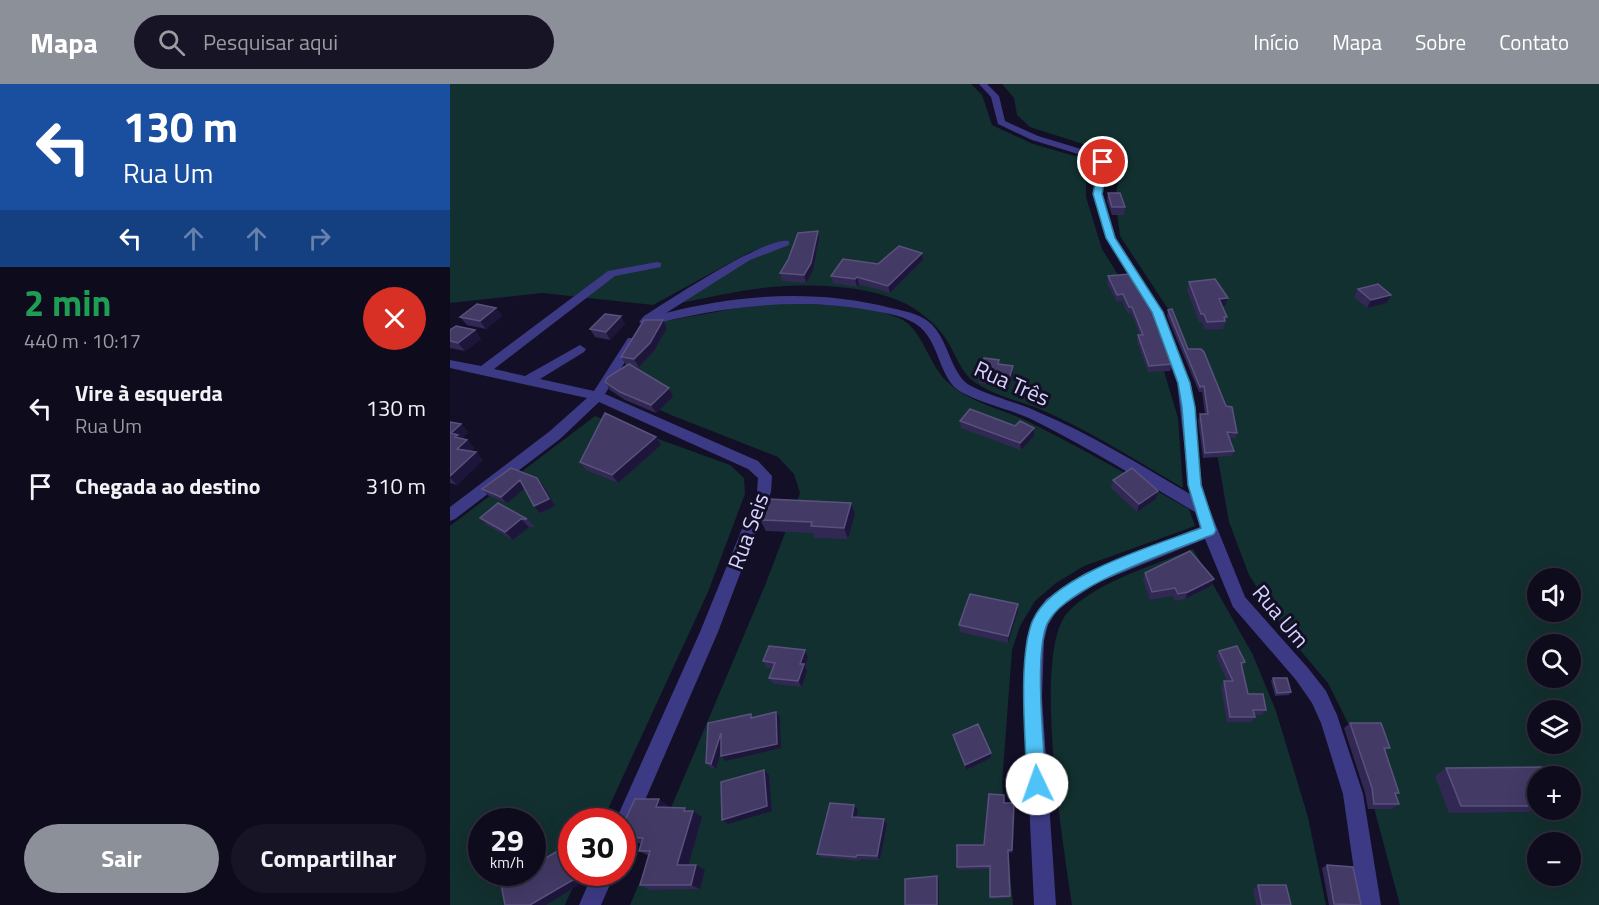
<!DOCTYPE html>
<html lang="pt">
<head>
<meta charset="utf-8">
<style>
	:root { --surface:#0e0b1c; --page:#171425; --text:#f1f3f6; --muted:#9b9ba3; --line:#2e2b3b; --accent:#8c9099 }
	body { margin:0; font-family:"Titillium Web",sans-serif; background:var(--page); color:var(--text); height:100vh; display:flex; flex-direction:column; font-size:22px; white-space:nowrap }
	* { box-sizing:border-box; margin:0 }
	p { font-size:20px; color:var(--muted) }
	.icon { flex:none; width:33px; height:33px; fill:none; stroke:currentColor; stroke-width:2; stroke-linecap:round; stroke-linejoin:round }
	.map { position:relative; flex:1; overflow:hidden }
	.side { display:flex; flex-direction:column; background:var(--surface); width:450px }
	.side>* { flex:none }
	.banner { background:#1a4fa0; color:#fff; overflow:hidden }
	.buttons { position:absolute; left:1077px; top:484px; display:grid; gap:12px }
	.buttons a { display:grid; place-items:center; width:54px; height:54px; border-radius:50%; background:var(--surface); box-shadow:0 6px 24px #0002,0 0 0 2px var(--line); font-size:30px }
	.speed { position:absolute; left:18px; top:724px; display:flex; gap:12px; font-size:30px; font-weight:700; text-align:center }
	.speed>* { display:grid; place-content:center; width:78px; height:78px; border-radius:50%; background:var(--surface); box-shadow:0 6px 24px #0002,0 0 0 2px var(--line); line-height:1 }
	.speed small { font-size:15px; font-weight:400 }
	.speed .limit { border:9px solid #d22; background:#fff; color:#111 }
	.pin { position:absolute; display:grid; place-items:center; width:51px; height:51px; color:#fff; margin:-26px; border:3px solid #fff; border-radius:50%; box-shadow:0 2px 6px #0007 }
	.me { position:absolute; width:66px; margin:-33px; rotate:357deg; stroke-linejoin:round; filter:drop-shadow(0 0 4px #0008) }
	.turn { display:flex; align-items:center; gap:21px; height:126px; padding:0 24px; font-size:27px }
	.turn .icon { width:78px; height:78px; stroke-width:2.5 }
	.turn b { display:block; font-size:42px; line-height:51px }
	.lanes { display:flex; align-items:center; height:57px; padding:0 24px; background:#0003; justify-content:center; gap:30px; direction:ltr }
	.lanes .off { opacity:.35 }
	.round { display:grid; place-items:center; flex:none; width:63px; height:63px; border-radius:32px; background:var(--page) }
	.overview { display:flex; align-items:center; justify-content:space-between; height:102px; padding:0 24px }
	h1 { font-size:36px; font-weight:700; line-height:45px; color:#1e9e55 }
	.button { display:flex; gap:12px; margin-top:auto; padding:12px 24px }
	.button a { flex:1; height:69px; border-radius:36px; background:var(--accent); color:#fff; font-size:24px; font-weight:700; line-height:69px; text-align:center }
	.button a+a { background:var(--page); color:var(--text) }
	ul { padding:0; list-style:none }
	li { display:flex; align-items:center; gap:18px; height:78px; padding:0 24px }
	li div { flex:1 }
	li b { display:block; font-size:22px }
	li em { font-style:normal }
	header { display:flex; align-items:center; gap:36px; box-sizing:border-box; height:84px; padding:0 30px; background:var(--accent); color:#fff }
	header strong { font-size:28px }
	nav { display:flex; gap:33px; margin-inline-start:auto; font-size:21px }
	.search { width:420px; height:54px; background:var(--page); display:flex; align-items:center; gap:15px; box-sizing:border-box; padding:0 21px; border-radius:33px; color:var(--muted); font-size:22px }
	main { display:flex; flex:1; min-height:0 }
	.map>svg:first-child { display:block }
</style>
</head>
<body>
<header>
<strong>Mapa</strong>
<div class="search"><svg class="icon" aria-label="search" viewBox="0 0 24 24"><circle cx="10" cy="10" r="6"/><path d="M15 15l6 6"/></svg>Pesquisar aqui</div>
<nav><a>Início</a><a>Mapa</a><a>Sobre</a><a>Contato</a></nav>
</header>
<main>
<section class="side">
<div class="banner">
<div class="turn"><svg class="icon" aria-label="left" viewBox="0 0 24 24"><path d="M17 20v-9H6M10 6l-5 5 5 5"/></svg><div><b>130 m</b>Rua Um</div></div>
<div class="lanes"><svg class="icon" aria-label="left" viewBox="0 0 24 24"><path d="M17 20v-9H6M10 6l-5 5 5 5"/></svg><svg class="icon off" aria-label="ahead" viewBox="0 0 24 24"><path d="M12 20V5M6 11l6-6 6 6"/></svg><svg class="icon off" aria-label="ahead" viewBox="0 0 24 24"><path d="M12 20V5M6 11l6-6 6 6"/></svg><svg class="icon off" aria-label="right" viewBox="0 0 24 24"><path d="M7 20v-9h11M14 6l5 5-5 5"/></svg></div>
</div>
<div class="overview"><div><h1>2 min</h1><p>440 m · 10:17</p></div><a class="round" style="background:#d93025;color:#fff"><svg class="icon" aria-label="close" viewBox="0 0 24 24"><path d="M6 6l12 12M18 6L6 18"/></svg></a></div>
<ul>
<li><svg class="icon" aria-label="left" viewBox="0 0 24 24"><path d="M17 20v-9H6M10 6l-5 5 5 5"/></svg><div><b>Vire à esquerda</b><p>Rua Um</p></div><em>130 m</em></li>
<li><svg class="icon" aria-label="arrive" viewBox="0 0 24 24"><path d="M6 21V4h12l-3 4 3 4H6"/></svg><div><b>Chegada ao destino</b></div><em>310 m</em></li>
</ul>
<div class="button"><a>Sair</a><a>Compartilhar</a></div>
</section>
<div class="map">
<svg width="1149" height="821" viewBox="0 0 1149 821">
	<rect width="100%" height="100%" fill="#130f26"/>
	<!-- green -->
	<path fill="#12302f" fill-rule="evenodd" d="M0,0H521L532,11L542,41L583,60L635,75L641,81L640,90L636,98V113L652,165L701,244L728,334L733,404C687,377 642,348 594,327C571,317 547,313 526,299C509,288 505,266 493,251C488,244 481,237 474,232C440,201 364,199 321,203C291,206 261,213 231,219L295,177L337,159L334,157L300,168L203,221L92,209L0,219Z
		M552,0H1149V821H950L920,709L898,639L878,599L838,552L799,491L779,438L758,318L739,265L718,225L670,152L665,113L671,87L670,78L661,69L580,43L567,31L564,14ZM1088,495H1120V528H1088ZM1088,561H1120V594H1088ZM1088,627H1120V660H1088ZM1088,693H1120V726H1088ZM1088,759H1120V792H1088Z
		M309,220C350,220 412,218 449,234C475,246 477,282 501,301C523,320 553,325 579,338C633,365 686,395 739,425L745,442L634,482L606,499L585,517L570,542L562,566L552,700L563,821H180L316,499L350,409L344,390L328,373L221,331L163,305L205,239Z
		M145,332L280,381L294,394L295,410L258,508L152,738H122V789H129L115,821H0V442ZM32,738H82V789H32Z
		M743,465L803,571L826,627L858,733L876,821H622C614,765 581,568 618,528C646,498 705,481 743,465Z"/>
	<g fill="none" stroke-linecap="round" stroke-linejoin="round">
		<!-- street -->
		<path fill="#3d3a85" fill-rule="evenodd" d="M529,0H537L549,12L555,37L588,52L644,69L658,78L653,110L666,154L713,228L741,299L752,401L759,424L795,513L858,584L876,607L887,631L913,710L931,821H909L893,710L871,639L862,619L846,596L783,523L755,455L647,499L608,525L598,541L594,557L592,614L606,821H584L574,614L576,557L581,538L596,515L635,489L750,443L745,428C691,396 639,364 583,336C560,325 533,320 511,308C489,295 490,260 470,243C457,232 436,229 419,226C343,213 270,223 195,242L189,238L194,232C220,216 313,153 339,157V161L300,176L216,229C288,210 368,205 441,224C454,227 468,229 479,238C499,254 500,291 521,302C542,313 567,318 588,328C641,350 690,381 740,410L727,299L701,228L656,154L643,110L648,79L638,73L582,56L548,40L541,13Z
			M207,178L211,179V183L165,192L44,285L75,292L130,261L136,265L134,268L90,295L144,307L178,254H186L188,257L155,310L308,377L322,392L321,408L268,548L179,753L172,756V738H165L250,548L307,408L308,394L298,385L149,318L110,355L5,435L0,437V423L100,347L137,314L0,284V276L31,282L158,187Z
			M143,789H165L151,821H129Z"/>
	</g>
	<!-- wall -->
	<path fill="#312854" d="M658,109L675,123L674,131H662L657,117Z
		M369,154L363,187L356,199L332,197L330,189Z
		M472,169L473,176L440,209L409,200L407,203L383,199L381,192Z
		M680,190L722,280L720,287L698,288L687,258L688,251H690L681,229L678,230L672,217L667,218L657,199L658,192Z
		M739,198L775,222L772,223L777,233L773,245L755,246L752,238H749L737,206Z
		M908,205L937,219L917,224L904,213Z
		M46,224L52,232L36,245L17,241L10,233Z
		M718,226L738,265L787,349L785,354H779L784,367L782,372L753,374L748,336L750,330H755L752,308H749L717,232Z
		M213,236L217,244L204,267L189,283L182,282L223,313L206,329L175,316L160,306L155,298L177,281H176L171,273Z
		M175,240L160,256L145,253L140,245Z
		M0,246H25L31,255L15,267L0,264Z
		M549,276V280L563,290L559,303L529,299L528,290Z
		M510,337L584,352L571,366L511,344Z
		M0,338L11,340L18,348L12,354L17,356L24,364L20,367L26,368L33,376L7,401L0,399Z
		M211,361L168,399L136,386L130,378Z
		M663,396L708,407L706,415L687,428L661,404Z
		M93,401L105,422L90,429L74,404L57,419L39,412L32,405Z
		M405,430L398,455L365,454L363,449L316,447L310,436Z
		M30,434L77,435L85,443H79L63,456L38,442Z
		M695,489L761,502L735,515L725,517L723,512L700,516L693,496Z
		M568,527L558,559L510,548L509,541Z
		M355,566L358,573L355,583L357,587L352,603L324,600L319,594L323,584H317L313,577Z
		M769,567L795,578L792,584L798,610L816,626L812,631H804L805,633L801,638H777L771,603L774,597H777L766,572Z
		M823,594L841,608L839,611L825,612L821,597Z
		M326,628L330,633L331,664L276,677L271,668L266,685L261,684L256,679L303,633Z
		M900,639L940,664L936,667L949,709L946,711L949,720L942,725H918L915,709L894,644Z
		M503,651L541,669V674L516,686Z
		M996,684L1088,693V724L1078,728L999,729L985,692Z
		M554,719H564L562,769L558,768L560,814L541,815L540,785L508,786L507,783L534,761Z
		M218,721L217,724L240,727L252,733L238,781L255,786L250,805L200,806L190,801L199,772L189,767L191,759H179L172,756V743Z
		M408,726L406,733L434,735L437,740L430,776L410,775V777L371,773L367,770Z
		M877,781L911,821H879L872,784Z
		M808,801L841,821H806L803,805Z"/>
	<!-- shaded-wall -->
	<path fill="#1d163a" d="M368,147L369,154L363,187L356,199L354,191Z
		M472,169L473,176L440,209L438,202Z
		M407,193L409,200L407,203L405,195Z
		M941,211L937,219L917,224L921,216Z
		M778,214L775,222L767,223L769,215Z
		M46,224L52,232L36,245L30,237Z
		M171,232L175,240L160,256L156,248Z
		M213,236L217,244L204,267L189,283L184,275Z
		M25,246L31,255L15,267L8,259Z
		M563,282V290L559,303V295Z
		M219,304L223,313L206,329L201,321Z
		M11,340L18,348L12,354L17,356L24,364L14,373L7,365L1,349Z
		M584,344V352L571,366L570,359Z
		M206,353L211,361L168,399L162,391Z
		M26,368L33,376L7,401L0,394V392Z
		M87,394L93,401L105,422L90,429L84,422Z
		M70,396L76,403L57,419L51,413Z
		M708,407L706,415L687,428L689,420Z
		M401,419L405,430L398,455L394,444Z
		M71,435L79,443L63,456L55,448Z
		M764,495L761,502L735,515L738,508Z
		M568,520V527L558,559V552Z
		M355,566L358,573L355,583L357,587L352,603L348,597L350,580Z
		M326,628L330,633L331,664L276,677L271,672Z
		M271,649L275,654L266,685L261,680Z
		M541,669V674L516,686L515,681Z
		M314,686L319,691L322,727L278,740L272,736Z
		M209,715L218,721L215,729L206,723Z
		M404,721L408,726L405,738L402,733Z
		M235,724L243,730V727L252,733L237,786L227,781Z
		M434,735L437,740L430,776L427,772Z
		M118,761L122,763V775Z
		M246,781L255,786L250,805L241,801Z
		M125,789H133L135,797L96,821H80Z
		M487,792L489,795V821H487Z"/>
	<!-- building -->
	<path fill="#433a66" stroke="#5a527e" stroke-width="1.5" d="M658,109H670L675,123H662Z
		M368,147L361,179L354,191L330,189L338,176L348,149Z
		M449,162L472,169L438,202L407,193L405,195L381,192L393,175L428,180Z
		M680,190L700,222L722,280L699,282L688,251H693L682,223H679L673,210L667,211L658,192Z
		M765,195L778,214L769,215L777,233H774L775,237L757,238L754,230H751L739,198Z
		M928,200L941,211L921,216L908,205Z
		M27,220L46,224L30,237L10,233Z
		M722,225L738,265H751L754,268L776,322L782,323L787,349L777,348L784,367L755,369L750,330H758L754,302L750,303L718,226Z
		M155,230L171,232L156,248L140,245Z
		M194,236H213L200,259L184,275L171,273Z
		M6,242L25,246L8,259L0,257V246Z
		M534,274L549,276L548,280L563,282L559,295L528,290Z
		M179,280L219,304L201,321L170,308L155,298L158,293Z
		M520,325L565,342L570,337L584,344L570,359L510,337Z
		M155,329L206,353L162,391L130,378Z
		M0,338L11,340L1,349L8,351L5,353L17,356L7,365L26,368L0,392Z
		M61,384L87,394L99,415L84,422L70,396L51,413L32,405Z
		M682,384L708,407L689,420L663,396Z
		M318,415L401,419L394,444L361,442L362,438L310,436Z
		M48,419L77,435H71L55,448L30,434Z
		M740,467L764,495L738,508L728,510L725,504L702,508L695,489Z
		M520,510L568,520L558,552L509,541Z
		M319,562L355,566L350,580H354L348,597L319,594L325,579L313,577Z
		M787,562L795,578L791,579L798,610H813L816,626H803L805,633H780L774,597H783L769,567Z
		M823,594H837L841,608L827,609Z
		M326,628L327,660L271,672V649L261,680L256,679L258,639L301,630V634Z
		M900,639H931L940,664H934L949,709H945L949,720H924L922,704Z
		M528,640L541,669L515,681L503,651Z
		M1094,683L1098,693H1088V722H1011L996,684Z
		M314,686L317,722L272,736L271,698Z
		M539,710L554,711V719H564L562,766H558L560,812L540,813V782L507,783V761H534Z
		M185,715H209L206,723L235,724L234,727H243L227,781H246L241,801H190L200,767H189L193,754L172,753V743Z
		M380,719L404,721L402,733L434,735L427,772L407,771L406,773L367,770Z
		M118,761L122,775V789H125L126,794L80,821H55L51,800L70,789H82V782Z
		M877,781L903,783L911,821L884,820Z
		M487,792V821H455V795Z
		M808,801H836L841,821H812Z"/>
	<!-- route -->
	<path fill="#4fc3f7" stroke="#337fa1" stroke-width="1.5" d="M653,75L657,78L652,110L665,154L713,228L740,299L745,323L751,401L766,446L764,450C724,467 615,501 597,540C584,570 594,664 596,700L593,706L587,709L580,706L577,700C576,659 567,572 583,536C602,491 706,461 751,444L738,401L732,323L728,299L702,228L656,154L643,110L649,78Z"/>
	<g text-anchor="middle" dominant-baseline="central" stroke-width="6" stroke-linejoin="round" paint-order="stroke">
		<!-- street labels -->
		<g font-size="22" fill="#d9d4ff" stroke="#130f26">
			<text transform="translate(562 299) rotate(24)">Rua Três</text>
			<text transform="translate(298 447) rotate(-70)">Rua Seis</text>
			<text transform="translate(831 532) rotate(50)">Rua Um</text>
		</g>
	</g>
</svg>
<div class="buttons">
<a><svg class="icon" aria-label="sound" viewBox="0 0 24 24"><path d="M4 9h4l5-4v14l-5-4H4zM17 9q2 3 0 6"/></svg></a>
<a><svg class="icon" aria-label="search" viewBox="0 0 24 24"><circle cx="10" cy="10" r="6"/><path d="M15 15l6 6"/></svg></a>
<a><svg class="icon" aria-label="layers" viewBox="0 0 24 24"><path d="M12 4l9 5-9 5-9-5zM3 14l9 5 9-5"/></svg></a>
<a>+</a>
<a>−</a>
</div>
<div class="speed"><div>29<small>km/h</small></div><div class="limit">30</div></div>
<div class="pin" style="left:653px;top:78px;background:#d93025"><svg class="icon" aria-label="arrive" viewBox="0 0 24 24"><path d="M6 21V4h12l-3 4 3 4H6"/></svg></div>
<svg class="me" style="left:587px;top:700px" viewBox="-20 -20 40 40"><circle r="19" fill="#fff"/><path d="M0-13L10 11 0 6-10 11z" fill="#4fc3f7"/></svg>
</div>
</main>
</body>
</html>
